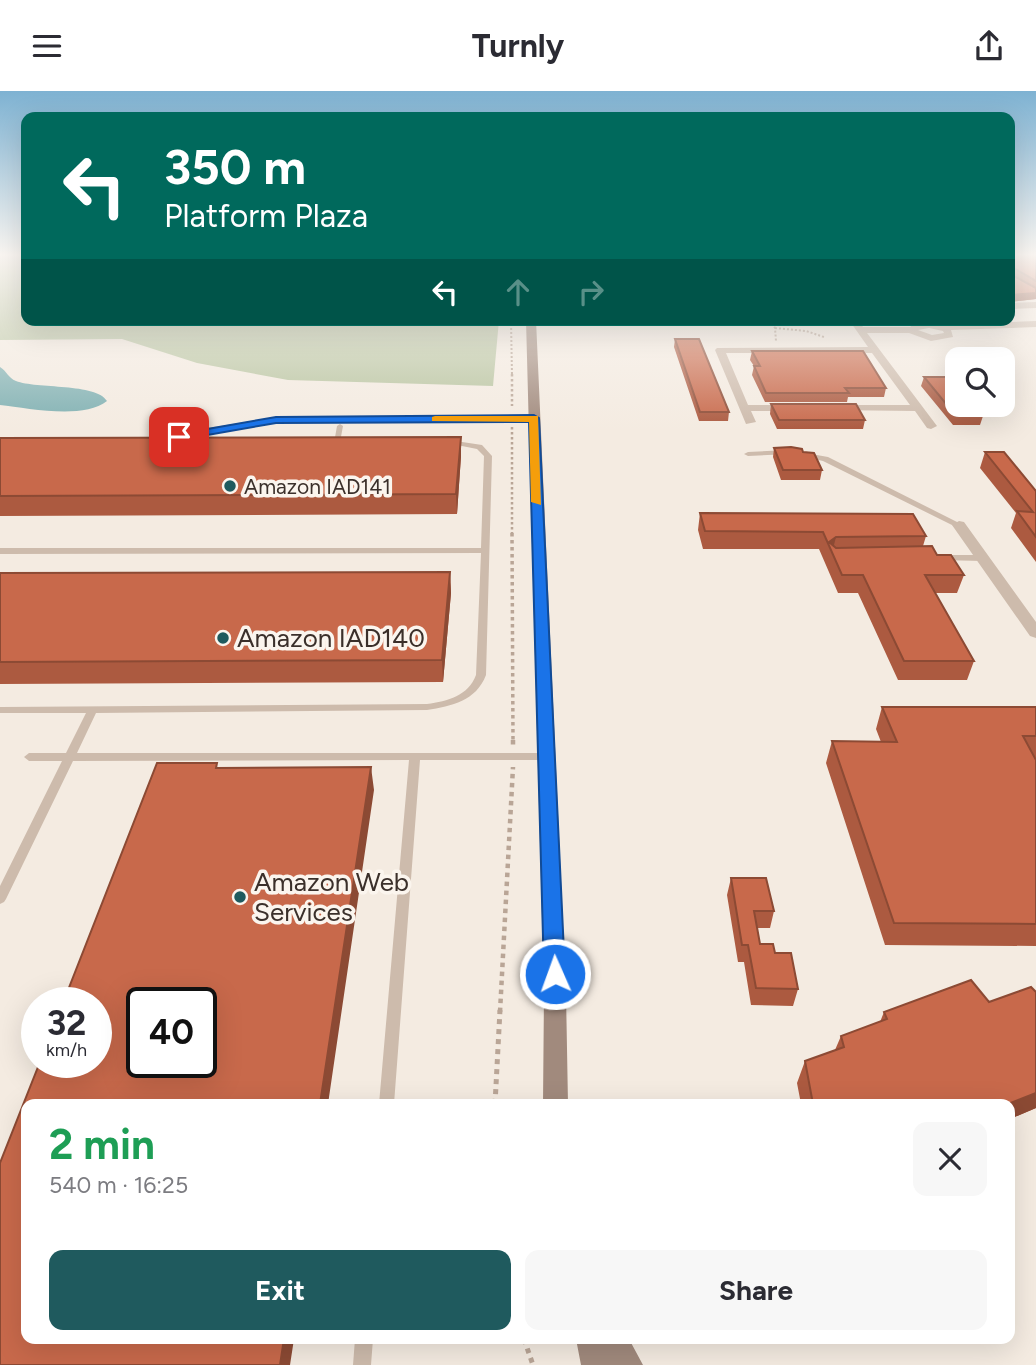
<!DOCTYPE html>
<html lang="en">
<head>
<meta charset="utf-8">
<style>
	:root { --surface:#fff; --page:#f7f7f7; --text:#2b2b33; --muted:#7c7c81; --accent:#1f5a5e }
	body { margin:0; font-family:Figtree,sans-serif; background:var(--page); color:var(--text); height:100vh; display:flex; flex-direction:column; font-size:26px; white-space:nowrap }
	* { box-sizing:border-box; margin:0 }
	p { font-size:23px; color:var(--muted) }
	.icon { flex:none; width:38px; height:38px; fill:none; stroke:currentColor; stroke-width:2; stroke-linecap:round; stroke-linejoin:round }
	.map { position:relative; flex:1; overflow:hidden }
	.drawer { position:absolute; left:21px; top:1008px; width:994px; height:245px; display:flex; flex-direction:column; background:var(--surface); border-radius:14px; box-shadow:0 7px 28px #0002 }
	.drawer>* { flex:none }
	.guide { position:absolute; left:21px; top:21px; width:994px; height:214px; border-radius:14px; box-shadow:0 7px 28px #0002; background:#00695c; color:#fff; overflow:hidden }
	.fabs { position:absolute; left:945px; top:256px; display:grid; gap:14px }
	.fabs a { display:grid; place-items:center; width:70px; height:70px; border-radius:14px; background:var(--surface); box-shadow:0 7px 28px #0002; font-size:35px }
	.speed { position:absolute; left:21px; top:896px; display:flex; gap:14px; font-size:35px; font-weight:700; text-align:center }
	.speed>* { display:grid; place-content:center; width:91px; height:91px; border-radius:50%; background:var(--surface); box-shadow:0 7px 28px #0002; line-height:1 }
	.speed small { font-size:18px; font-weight:400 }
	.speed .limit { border:4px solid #111; border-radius:10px; background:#fff; color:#111 }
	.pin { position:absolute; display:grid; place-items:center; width:60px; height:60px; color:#fff; margin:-30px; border-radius:14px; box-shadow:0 4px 10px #0006 }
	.me { position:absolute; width:77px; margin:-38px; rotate:358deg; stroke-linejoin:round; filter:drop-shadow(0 0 5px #0008) }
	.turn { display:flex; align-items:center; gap:24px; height:147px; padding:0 28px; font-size:32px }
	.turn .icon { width:91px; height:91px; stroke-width:2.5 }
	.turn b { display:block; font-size:49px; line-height:60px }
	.lanes { display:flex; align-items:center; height:66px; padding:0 28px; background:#0003; justify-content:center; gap:35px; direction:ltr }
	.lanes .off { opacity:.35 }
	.round { display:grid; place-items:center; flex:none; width:74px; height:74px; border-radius:14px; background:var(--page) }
	.summary { display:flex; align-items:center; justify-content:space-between; height:119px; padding:0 28px }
	h1 { font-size:42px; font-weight:700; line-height:52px; color:#1e9e55 }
	.action { display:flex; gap:14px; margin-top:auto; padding:14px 28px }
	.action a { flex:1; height:80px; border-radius:14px; background:var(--accent); color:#fff; font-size:28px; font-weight:700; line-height:80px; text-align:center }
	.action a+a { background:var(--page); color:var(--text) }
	header { display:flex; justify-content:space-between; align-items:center; height:91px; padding:0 28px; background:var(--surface); font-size:32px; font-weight:700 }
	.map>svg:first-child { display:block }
</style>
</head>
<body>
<header><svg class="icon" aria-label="menu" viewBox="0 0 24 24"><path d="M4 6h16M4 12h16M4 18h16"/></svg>Turnly<svg class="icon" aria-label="share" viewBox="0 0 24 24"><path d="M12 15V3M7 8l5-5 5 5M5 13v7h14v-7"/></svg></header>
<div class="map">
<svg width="1036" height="1274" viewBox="0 0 1036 1274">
	<rect width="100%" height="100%" fill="#f4ebe1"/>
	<!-- green -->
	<path fill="#b8c4a0" d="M0,163H26V229H499L493,295L288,289L197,272L122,248L0,249Z"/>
	<!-- water -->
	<path fill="#7fb0b2" d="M0,276C7,280 8,287 16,290C36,298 97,292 107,310C83,329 28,317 0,314Z"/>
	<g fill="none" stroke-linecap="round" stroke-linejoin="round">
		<!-- path-far4 -->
		<path stroke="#b9a596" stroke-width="2" stroke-dasharray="2 2" stroke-linecap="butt" d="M511,229L512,285
			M770,229L775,237L776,250
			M775,237L806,240L824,246"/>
		<!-- path-far3 -->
		<path stroke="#b9a596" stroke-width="2.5" stroke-dasharray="2.5 2.5" stroke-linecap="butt" d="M512,283V315
			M512,336V444"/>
		<!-- path-far2 -->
		<path stroke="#b9a596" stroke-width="3.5" stroke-dasharray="3.5 3.5" stroke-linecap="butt" d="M512,442L513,651"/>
		<!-- path-far1 -->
		<path stroke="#b9a596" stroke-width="4.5" stroke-dasharray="4.5 4.5" stroke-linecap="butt" d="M513,649V654
			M500,921L513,676"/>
		<!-- path -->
		<path stroke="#b9a596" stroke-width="5" stroke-dasharray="5 5" stroke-linecap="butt" d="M495,1013L500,919
			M524,1248L533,1274"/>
		<!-- lane -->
		<path fill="#cdbbac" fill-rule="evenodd" d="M340,333L343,335L340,351L334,352L337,335Z
			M449,349L482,354L492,365L486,584C476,610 452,615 427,619L96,622L77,662H551L552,665L551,668L547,669H420L394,1013H379L409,669L73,670L6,808L4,811L0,813V795L62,670H29L24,666L29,662H66L86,622H0V616L427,613C448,610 468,605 476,584L481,462L0,463V457H481L484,365L477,358L447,352L445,351Z
			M787,359H790V363L748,365L744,363L748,361Z
			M800,361L828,366L963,434L959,436H956L823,370L800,365Z
			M941,464H983L987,467L983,470L938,469V465Z
			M355,1248H373L371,1274H353Z"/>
		<!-- street -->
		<path fill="#cdbbac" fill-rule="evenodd" d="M1036,211V217L1010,218V212Z
			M849,229H858L863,236H910C918,229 930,231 939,234L1036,230V236L951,239L953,246L931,250L909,242H867L937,335L931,338L927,337L915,320L831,319L829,317L835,314H910L872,262H726L748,314H793L799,317L793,320H751L756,331L746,333L715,259L717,257L868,256ZM929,237L943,240L944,242L932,244L918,239Z
			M534,324L540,327L538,329L276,332L150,354L144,350L150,346L276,326Z
			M959,430L964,431L1036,531V547L1030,545L952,434Z"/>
		<!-- secondary -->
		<path fill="#a18a7d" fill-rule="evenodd" d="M526,229H536L566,902L568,1013H543L544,902Z
			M576,1248H629L643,1274H581Z"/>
	</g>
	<!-- wall -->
	<path fill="#ac5a40" d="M1010,163H1036V208L1010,211Z
		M675,248L729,321L728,330H699L674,256Z
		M752,260L886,297L884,306H848L847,311H765L752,284L754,275L750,269Z
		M924,286L983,325L980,334H953L921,295Z
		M771,313L865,329L863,338H777L770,323Z
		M0,347L461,365L457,423L0,425Z
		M774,357L803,361L822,379L820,389H781L773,366Z
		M985,361L1036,400V471L1011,437L1016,422L980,377Z
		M700,422L926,445L923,455L937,464L964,484L957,502H935L974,570L967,589H898L858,502H838L819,458H703L698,439Z
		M450,481L451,502L443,591L0,593V482Z
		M882,616H1036V667H1035L1036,669V855L885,854L826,672L832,650L881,651L876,638Z
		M731,787L774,820L770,837H757L760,853L775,862L798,898L793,915L751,914L744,871H738L727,804Z
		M884,921L1036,1017L1010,1028V1013H801L797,992L805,970L835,959L841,945L880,931Z"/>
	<!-- shaded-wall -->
	<path fill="#8c4a34" d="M1036,202V208L1010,211V204Z
		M461,346V365L457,423L456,403Z
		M836,446L832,462L829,451Z
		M450,481L451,502L443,591L442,569Z
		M371,676L374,699L328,1013H320Z
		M1036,1002V1017L1010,1028V1013H1008Z
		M284,1248H294L290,1274H280Z"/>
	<!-- building -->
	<path fill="#c8694b" stroke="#8c4a34" stroke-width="2" fill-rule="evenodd" d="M1010,163H1036V190L1010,175V183L1036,197V202L1010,204Z
		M675,248H699L729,321H700Z
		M752,260H863L886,297H845L849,302H766L754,275H760Z
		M924,286H950L957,294V313H973L983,325H956Z
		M771,313H856L865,329H779Z
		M461,346L456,403L0,405V347Z
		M791,356L802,358L803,361L814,362L822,379H783L774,357Z
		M985,361H1004L1036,400V446L1017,420L1033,421Z
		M700,422L913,423L926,445L836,446L829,451L836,457L932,455L937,464H951L964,484H925L974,570H904L863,484H842L823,441L705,440Z
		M450,481L442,569L0,571V482Z
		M882,616H1036V645H1023L1036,669V833L894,832L832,650L897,651Z
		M157,672H217L216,677L371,676L320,1013H26V1248H284L280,1274H0V1072L40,971H96V912H63ZM142,912H201V971H142Z
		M731,787H766L774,820H754L760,853H773L775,862H791L798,898L756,897L748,854H742Z
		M971,889L989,911L1031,896L1036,901V1002L1008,1013H813L805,970L844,956L841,945L887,928L884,921Z"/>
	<!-- sky -->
	<linearGradient id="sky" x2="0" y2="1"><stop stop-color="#7eb2d2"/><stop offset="0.48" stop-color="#faf6f2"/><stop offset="1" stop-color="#faf6f2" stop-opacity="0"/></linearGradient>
	<rect width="1036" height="341" fill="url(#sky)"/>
	<!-- route -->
	<path fill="#1a73e8" stroke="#114b97" stroke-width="2" d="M534,324L539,327L565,883L562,889L555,892L547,889L544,883L529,331L276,332L179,349L174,346L179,343L276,326Z"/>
	<!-- slow -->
	<path fill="#f59e0b" d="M435,325H538L541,414L531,411L529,331L432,330V326Z"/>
	<!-- markers -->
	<g fill="#1f5a5e" stroke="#fbf5ee" stroke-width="2.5">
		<circle cx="230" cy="395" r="7"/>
		<circle cx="223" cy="547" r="7"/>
		<circle cx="240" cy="806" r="7"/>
	</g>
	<g text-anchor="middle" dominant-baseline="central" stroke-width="7" stroke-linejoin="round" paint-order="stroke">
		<!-- far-poi labels -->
		<g font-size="21" fill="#3b302b" stroke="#fbf5ee" text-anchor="start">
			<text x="244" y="395">Amazon IAD141</text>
		</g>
		<!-- poi labels -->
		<g font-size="26" fill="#3b302b" stroke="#fbf5ee" text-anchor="start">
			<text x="237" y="547">Amazon IAD140</text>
			<text x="254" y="791">Amazon Web<tspan x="254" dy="30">Services</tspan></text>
		</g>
	</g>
</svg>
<div class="fabs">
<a><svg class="icon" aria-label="search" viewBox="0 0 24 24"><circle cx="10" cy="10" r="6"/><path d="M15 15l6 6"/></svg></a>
</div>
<div class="speed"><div>32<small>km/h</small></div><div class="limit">40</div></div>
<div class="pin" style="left:179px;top:346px;background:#d93025"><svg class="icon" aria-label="arrive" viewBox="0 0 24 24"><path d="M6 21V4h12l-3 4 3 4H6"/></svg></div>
<svg class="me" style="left:555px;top:883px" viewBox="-20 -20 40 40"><circle r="17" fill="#1a73e8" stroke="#fff" stroke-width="3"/><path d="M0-11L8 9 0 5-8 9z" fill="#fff"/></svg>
<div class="guide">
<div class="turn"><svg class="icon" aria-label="left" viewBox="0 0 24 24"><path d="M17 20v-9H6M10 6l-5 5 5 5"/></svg><div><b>350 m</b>Platform Plaza</div></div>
<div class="lanes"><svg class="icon" aria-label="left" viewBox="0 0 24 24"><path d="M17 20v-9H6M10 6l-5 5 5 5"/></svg><svg class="icon off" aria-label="ahead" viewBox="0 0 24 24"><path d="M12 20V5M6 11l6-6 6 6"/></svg><svg class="icon off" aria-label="right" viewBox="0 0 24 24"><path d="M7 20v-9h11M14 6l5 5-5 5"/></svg></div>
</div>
<section class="drawer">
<div class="summary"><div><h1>2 min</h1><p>540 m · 16:25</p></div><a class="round"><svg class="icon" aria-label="close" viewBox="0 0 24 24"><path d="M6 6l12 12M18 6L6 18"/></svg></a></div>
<div class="action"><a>Exit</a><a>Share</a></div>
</section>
</div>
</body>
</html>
